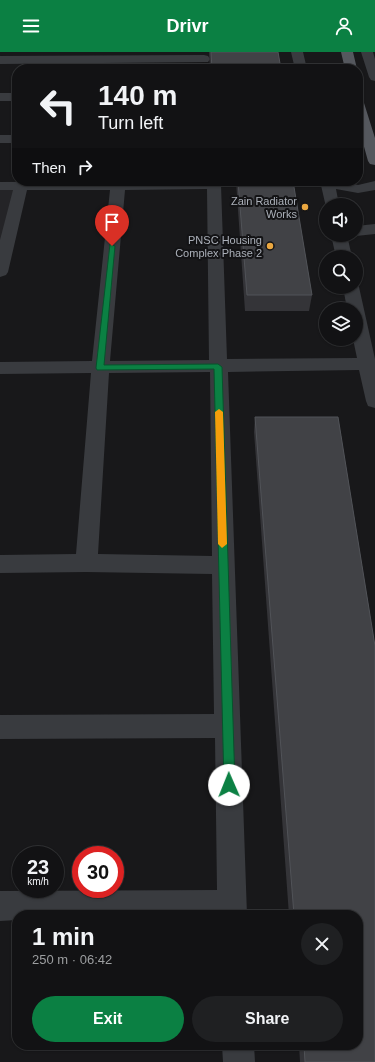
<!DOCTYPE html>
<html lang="en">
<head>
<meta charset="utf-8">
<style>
	:root { --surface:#121214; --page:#1f2022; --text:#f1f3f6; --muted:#9c9ea0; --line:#313234; --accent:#0b8043 }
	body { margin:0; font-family:Arial,sans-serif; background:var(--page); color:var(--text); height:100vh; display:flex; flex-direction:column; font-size:15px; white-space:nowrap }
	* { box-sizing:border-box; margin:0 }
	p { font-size:13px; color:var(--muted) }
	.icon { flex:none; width:22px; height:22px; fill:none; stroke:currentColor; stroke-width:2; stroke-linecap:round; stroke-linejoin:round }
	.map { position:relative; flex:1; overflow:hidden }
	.details { position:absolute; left:12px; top:858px; width:351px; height:140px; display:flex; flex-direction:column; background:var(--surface); border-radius:16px; box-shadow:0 1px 3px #0004,0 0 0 1px var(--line) }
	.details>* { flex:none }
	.top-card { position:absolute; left:12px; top:12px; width:351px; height:122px; border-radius:16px; box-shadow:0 1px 3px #0004,0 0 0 1px var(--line); background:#121214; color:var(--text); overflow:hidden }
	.buttons { position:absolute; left:319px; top:146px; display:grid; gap:8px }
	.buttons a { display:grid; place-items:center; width:44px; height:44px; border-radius:50%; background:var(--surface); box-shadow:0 1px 3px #0004,0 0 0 1px var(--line); font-size:20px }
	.speed { position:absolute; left:12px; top:794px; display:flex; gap:8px; font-size:20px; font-weight:700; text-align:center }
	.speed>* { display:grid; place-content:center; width:52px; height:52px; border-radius:50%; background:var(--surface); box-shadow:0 1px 3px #0004,0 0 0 1px var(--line); line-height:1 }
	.speed small { font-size:10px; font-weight:400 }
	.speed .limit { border:6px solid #d22; background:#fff; color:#111 }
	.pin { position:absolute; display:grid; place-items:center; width:34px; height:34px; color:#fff; margin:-41px -17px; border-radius:50% 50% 50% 0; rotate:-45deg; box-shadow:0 0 4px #0007 }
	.pin .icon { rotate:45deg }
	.me { position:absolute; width:44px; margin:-22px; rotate:359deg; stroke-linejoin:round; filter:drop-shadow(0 0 3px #0008) }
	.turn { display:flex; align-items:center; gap:14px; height:84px; padding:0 20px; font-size:18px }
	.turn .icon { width:52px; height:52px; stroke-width:2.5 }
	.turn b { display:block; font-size:28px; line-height:34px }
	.then { display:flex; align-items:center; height:38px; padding:0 20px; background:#0003; gap:8px; font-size:15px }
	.round { display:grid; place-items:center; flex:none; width:42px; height:42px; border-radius:21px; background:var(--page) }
	.summary { display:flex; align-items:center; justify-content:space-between; height:68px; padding:0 20px }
	h1 { font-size:24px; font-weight:700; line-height:30px }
	.action { display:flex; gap:8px; margin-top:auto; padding:8px 20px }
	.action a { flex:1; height:46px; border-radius:24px; background:var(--accent); color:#fff; font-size:16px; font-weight:700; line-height:46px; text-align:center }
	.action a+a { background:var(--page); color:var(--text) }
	header { display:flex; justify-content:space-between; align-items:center; height:52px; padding:0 20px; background:var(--accent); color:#fff; font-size:18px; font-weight:700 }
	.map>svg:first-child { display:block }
</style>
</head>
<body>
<header><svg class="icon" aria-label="menu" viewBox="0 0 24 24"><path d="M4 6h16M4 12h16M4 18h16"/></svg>Drivr<svg class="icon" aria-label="person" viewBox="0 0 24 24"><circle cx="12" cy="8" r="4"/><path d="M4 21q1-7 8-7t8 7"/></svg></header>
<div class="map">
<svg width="375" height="1010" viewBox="0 0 375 1010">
	<rect width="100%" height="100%" fill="#18181a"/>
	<!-- built -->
	<path fill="#242427" d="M0,134H21L0,209Z"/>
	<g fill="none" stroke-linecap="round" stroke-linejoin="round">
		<!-- minor -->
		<path fill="#393b3f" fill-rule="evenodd" d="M291,0H303L307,17H295Z
			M361,0H373L375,7V29L371,28L369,25Z
			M204,3L208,4L210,7L208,10L0,12V4Z
			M0,41H17V49H0Z
			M0,83H17V91H0Z
			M215,129L219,130L221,133L227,307L357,306L353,287H356V257H347L343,235H356V231L359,235L375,307V356L368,354L366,349L359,318L228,320L247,863H17V868L0,869V839L217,838L215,686L0,687V663L214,662L212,522L86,520L0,521V503L76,502L91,321L0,322V310L92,309L110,138H27L8,220L6,223L0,225V188L13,138H0V130ZM207,137L209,308L110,309L125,138ZM210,320L212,504L98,502L109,321Z
			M320,129H342L358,133L375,129V138L358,141L336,137L339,153H326V155Z
			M375,172V182L356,184L354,183H356V174Z
			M331,183H347L352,205H336Z
			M222,993H254L255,1010H223Z"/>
		<!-- major -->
		<path fill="#55585e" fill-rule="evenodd" d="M341,0H353L357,17H345Z
			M358,47L362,48L364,51L375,86V113L370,112L368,109L358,73Z"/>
	</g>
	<!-- wall -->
	<path fill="#343438" d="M209,0H278L281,17H210Z
		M236,129H293L312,243L309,259H245Z
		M255,365H338L375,594V1010H300L299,993H358V863H289L254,380Z"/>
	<!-- building -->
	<path fill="#414246" stroke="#515358" d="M211,0H278L281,17H212Z
		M238,129H293L312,243H247Z
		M255,365H338L375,594V1010H305L304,993H358V863H294Z"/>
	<!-- route -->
	<path fill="#0b8043" stroke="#07532c" d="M110,192L115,194L104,313L218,312L222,315L235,733L233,737L229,739L225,737L224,733L214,317L97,318L96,316Z"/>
	<!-- slow -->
	<path fill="#f59e0b" d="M219,357L223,360L227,492L222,496L218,492L215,360Z"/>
	<!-- markers -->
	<g fill="#eaa740" stroke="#131315" stroke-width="1.5">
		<circle cx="305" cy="155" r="4"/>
		<circle cx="270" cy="194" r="4"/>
	</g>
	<g text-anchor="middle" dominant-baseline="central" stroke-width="4" stroke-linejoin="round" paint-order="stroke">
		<!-- far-poi labels -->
		<g font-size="11" fill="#abb0b9" stroke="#131315" text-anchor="end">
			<text x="297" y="149">Zain Radiator<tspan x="297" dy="13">Works</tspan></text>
			<text x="262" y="188">PNSC Housing<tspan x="262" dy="13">Complex Phase 2</tspan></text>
		</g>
	</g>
</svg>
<div class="buttons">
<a><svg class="icon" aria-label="sound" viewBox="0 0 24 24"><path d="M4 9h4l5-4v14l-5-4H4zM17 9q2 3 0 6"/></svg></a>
<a><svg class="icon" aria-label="search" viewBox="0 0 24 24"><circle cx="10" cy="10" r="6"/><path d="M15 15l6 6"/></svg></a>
<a><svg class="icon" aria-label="layers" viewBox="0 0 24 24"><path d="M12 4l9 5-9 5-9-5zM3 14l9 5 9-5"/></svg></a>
</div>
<div class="speed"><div>23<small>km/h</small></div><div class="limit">30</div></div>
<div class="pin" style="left:112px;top:194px;background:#d93025"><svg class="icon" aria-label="arrive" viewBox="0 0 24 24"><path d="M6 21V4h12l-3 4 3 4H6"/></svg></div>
<svg class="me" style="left:229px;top:733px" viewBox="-20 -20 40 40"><circle r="19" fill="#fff"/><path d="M0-13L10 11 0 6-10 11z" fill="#0b8043"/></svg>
<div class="top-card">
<div class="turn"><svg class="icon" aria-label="left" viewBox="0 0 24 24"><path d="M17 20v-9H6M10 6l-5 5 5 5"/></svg><div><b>140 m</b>Turn left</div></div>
<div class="then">Then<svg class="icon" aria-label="right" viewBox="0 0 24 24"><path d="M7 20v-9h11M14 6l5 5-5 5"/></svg></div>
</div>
<section class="details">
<div class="summary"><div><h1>1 min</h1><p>250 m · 06:42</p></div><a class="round"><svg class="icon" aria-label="close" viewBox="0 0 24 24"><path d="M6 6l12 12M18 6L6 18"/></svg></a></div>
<div class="action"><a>Exit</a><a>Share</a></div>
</section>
</div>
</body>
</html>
